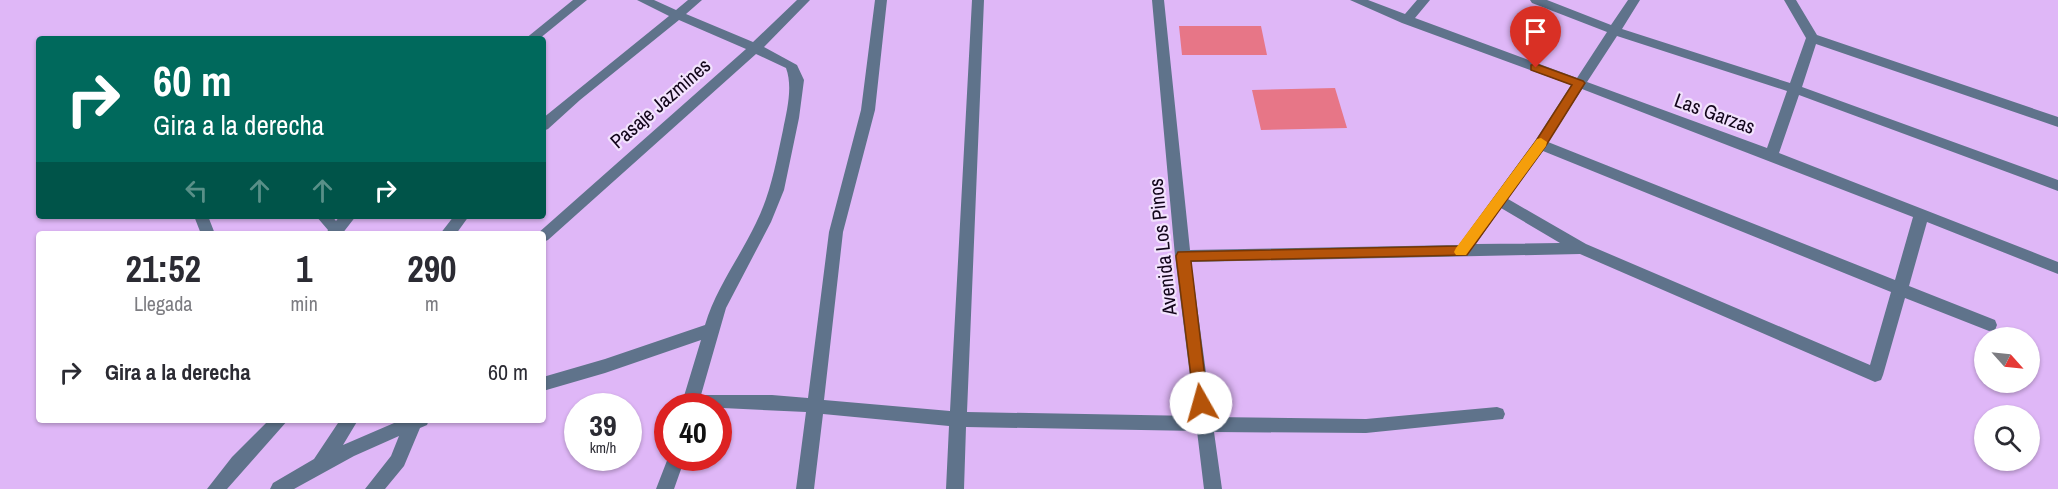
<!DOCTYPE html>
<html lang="es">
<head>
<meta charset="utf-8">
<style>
	:root { --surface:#fff; --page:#f2f2f3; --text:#2b2b33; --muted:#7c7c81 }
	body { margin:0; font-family:"Archivo Narrow",sans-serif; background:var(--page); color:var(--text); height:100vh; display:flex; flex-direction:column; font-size:22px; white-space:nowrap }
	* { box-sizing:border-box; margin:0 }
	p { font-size:20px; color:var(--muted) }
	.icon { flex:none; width:33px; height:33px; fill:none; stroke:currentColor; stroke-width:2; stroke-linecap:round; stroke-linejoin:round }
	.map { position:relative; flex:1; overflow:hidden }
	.drawer { position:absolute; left:36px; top:231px; width:510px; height:192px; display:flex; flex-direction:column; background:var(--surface); border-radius:6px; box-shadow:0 2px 4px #0004 }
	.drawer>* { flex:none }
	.top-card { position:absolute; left:36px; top:36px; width:510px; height:183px; border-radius:6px; box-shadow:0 2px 4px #0004; background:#00695c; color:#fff; overflow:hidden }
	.needle { width:39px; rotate:117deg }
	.fabs { position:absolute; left:1974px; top:327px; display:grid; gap:12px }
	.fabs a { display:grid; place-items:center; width:66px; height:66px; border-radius:50%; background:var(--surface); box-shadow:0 2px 4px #0004; font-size:30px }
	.speed { position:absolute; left:564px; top:393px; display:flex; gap:12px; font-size:30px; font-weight:700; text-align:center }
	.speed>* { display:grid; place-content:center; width:78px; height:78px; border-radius:50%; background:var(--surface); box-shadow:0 2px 4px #0004; line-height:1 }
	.speed small { font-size:15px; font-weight:400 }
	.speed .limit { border:9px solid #d22; background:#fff; color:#111 }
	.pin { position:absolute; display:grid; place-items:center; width:51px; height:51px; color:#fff; margin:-62px -26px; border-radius:50% 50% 50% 0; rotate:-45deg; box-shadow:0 0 6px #0007 }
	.pin .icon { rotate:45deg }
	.me { position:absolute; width:66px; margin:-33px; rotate:353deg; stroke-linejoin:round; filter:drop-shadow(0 0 4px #0008) }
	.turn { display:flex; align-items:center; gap:21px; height:126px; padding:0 18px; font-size:27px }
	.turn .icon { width:78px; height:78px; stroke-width:2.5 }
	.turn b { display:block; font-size:42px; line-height:51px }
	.lanes { display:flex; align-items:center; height:57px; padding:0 18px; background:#0003; justify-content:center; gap:30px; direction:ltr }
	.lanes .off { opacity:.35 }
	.eta { display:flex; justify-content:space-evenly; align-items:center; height:102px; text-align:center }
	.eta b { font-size:36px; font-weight:700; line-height:42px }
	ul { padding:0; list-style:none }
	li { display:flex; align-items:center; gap:18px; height:78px; padding:0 18px }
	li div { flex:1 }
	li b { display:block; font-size:22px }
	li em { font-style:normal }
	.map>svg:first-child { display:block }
</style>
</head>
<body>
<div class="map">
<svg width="2058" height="489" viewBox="0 0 2058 489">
	<rect width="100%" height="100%" fill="#dfb7f7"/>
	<!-- green -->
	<path fill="#e77687" d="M1179,26H1261L1267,55H1182Z
		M1335,88L1347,128L1261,130L1252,90Z"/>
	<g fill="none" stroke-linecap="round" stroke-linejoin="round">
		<!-- minor -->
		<path fill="#5f738b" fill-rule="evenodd" d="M573,0H587L539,39H525Z
			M637,0H654L676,10L688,0H702L686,14L753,42L797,0H810L764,47L797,65L804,80L799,118L784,190L771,222L726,308L701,395H772L808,398L829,232L861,110L875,0H887L875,110L843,232L824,400L950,411L972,0H984L967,412L1195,416L1175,256L1152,0H1164L1190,250L1459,245L1535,141L1571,85L1402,23L1350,0H1368L1405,14L1417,0H1430L1415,18L1577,78L1607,32L1532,3L1530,0H1547L1611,25L1628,0H1640L1622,29L1790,83L1806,38L1784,0H1796L1817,35L2058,117V127L1816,44L1802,87L2058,180V191L1799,95L1779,153L2058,262V274L1927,222L1909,286L1995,320L1997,325L1995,330L1989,331L1905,298L1883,375L1881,380L1875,382L1580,254L1191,262L1212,417L1366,419L1497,407L1503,409L1505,414L1503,419L1366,433L1214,432L1222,489H1204L1197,431L966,427L964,489H946L949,426L823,414L814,489H796L806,412L681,406L701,340L605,373L543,391V377L605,359L705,325C716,288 740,257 756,223C771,193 776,162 783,130C787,110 793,87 786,68L756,54L548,240L543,242V234H537L746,49L679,20L580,100L548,129L543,131V118L669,16ZM1617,36L1787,91L1767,148L1587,82ZM1582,89L1913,217L1895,280L1548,142ZM1543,151L1891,292L1870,365L1586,244L1508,199ZM1501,208L1560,243L1476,244Z
			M194,216H208L215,234H201Z
			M316,216H332L336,221L340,216H356L342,234H326L328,230Z
			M454,216H469L456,234H440Z
			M269,420H288L227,489H207L232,457Z
			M340,420H358L343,445L401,420H429L427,425L420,428L404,466L385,489H365L391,456L399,436L354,456L294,489H270L273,483L314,459Z
			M668,458H685L674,489H656Z"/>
	</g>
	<!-- route -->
	<path fill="#b45309" stroke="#753606" stroke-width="1.5" d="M1536,64L1583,81L1585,83L1545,147L1467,255L1191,261L1208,403L1206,408L1201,410L1195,408L1176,256L1178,252L1459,246L1536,141L1572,85L1531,70V65Z"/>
	<!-- slow -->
	<path fill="#f59e0b" d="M1541,138L1547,142L1546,146L1466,255H1456L1454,252L1456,248L1537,139Z"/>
	<g text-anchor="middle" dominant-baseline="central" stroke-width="4.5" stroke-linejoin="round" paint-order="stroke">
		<!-- street labels -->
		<g font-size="20" fill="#12051a" stroke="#f2e2fd">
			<text transform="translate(660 103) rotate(-41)">Pasaje Jazmines</text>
			<text transform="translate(1715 113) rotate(20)">Las Garzas</text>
			<text transform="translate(1162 247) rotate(-96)">Avenida Los Pinos</text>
		</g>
	</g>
</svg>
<div class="fabs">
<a><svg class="needle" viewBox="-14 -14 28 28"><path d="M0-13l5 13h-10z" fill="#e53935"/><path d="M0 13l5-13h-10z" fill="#7c7c81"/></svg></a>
<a><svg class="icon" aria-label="search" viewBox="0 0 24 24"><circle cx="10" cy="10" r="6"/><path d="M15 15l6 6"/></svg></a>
</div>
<div class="speed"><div>39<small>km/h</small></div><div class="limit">40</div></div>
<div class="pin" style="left:1536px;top:68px;background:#d93025"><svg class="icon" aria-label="arrive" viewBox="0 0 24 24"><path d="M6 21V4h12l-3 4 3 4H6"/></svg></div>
<svg class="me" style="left:1201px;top:403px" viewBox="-20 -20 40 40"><circle r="19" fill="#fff"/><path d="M0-13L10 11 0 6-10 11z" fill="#b45309"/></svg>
<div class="top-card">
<div class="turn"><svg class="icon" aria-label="right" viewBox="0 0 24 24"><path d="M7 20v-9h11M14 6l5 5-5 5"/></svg><div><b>60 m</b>Gira a la derecha</div></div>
<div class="lanes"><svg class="icon off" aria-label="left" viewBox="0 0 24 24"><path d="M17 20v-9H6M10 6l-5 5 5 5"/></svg><svg class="icon off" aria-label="ahead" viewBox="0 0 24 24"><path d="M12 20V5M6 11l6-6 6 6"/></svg><svg class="icon off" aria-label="ahead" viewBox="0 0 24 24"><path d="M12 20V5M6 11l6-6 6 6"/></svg><svg class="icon" aria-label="right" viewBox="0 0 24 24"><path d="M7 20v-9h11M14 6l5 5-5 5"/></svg></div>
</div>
<section class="drawer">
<div class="eta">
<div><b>21:52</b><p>Llegada</p></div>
<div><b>1</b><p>min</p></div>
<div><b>290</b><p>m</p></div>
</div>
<ul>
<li><svg class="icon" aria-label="right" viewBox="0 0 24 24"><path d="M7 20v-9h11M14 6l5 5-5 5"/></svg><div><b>Gira a la derecha</b></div><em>60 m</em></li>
</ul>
</section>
</div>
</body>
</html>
